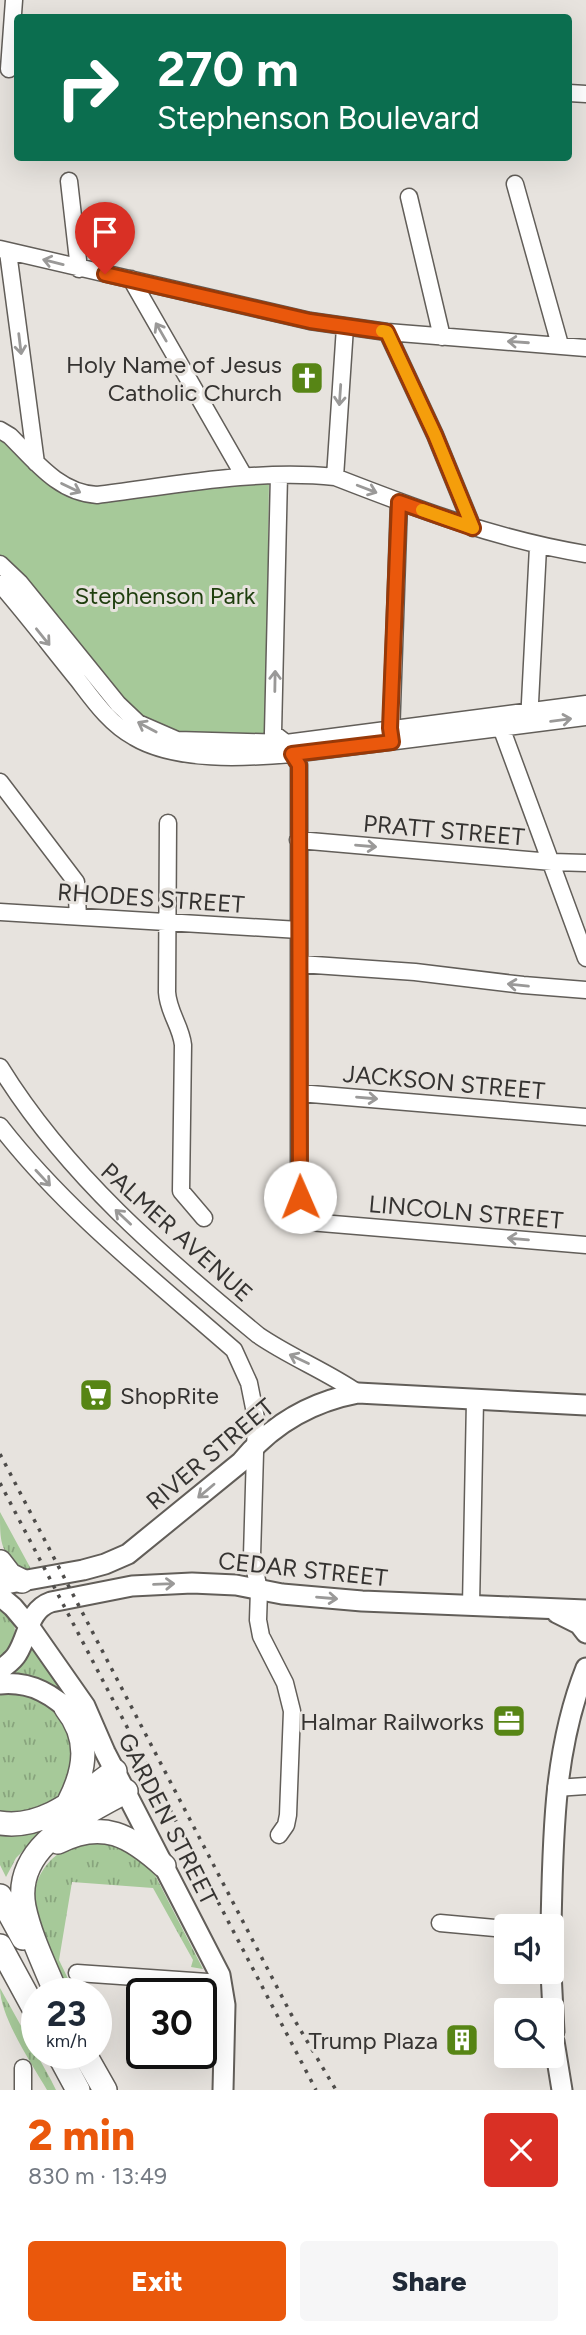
<!DOCTYPE html>
<html lang="en">
<head>
<meta charset="utf-8">
<style>
	:root { --surface:#fff; --page:#f6f6f7; --text:#1f2937; --muted:#747a83; --accent:#ea580c }
	body { margin:0; font-family:Figtree,sans-serif; background:var(--page); color:var(--text); height:100vh; display:flex; flex-direction:column; font-size:26px; white-space:nowrap }
	* { box-sizing:border-box; margin:0 }
	p { font-size:23px; color:var(--muted) }
	.icon { flex:none; width:38px; height:38px; fill:none; stroke:currentColor; stroke-width:2; stroke-linecap:round; stroke-linejoin:round }
	.map { position:relative; height:2090px; overflow:hidden }
	.side { display:flex; flex-direction:column; background:var(--surface); flex:1 }
	.side>* { flex:none }
	.banner { position:absolute; left:14px; top:14px; width:558px; height:147px; border-radius:7px; box-shadow:0 7px 28px #0002; background:#0b6e4f; color:#fff; overflow:hidden }
	.buttons { position:absolute; left:494px; top:1914px; display:grid; gap:14px }
	.buttons a { display:grid; place-items:center; width:70px; height:70px; border-radius:7px; background:var(--surface); box-shadow:0 7px 28px #0002; font-size:35px }
	.speed { position:absolute; left:21px; top:1978px; display:flex; gap:14px; font-size:35px; font-weight:700; text-align:center }
	.speed>* { display:grid; place-content:center; width:91px; height:91px; border-radius:50%; background:var(--surface); box-shadow:0 7px 28px #0002; line-height:1 }
	.speed small { font-size:18px; font-weight:400 }
	.speed .limit { border:4px solid #111; border-radius:10px; background:#fff; color:#111 }
	.pin { position:absolute; display:grid; place-items:center; width:60px; height:60px; color:#fff; margin:-72px -30px; border-radius:50% 50% 50% 0; rotate:-45deg; box-shadow:0 0 7px #0007 }
	.pin .icon { rotate:45deg }
	.me { position:absolute; width:77px; margin:-38px; rotate:359deg; stroke-linejoin:round; filter:drop-shadow(0 0 5px #0008) }
	.turn { display:flex; align-items:center; gap:24px; height:147px; padding:0 28px; font-size:32px }
	.turn .icon { width:91px; height:91px; stroke-width:2.5 }
	.turn b { display:block; font-size:49px; line-height:60px }
	.round { display:grid; place-items:center; flex:none; width:74px; height:74px; border-radius:7px; background:var(--page) }
	.headline { display:flex; align-items:center; justify-content:space-between; height:119px; padding:0 28px }
	h1 { font-size:42px; font-weight:800; line-height:52px; color:var(--accent) }
	.action { display:flex; gap:14px; margin-top:auto; padding:14px 28px }
	.action a { flex:1; height:80px; border-radius:7px; background:var(--accent); color:#fff; font-size:28px; font-weight:800; line-height:80px; text-align:center }
	.action a+a { background:var(--page); color:var(--text) }
	.map>svg:first-child { display:block }
</style>
</head>
<body>
<div class="map">
<svg width="586" height="2090" viewBox="0 0 586 2090">
	<defs>
		<pattern id="grass-tufts" width="24" height="20" patternUnits="userSpaceOnUse" patternTransform="scale(1.75)"><rect width="24" height="20" fill="#a6c999"/><path d="M3 7l-1-3M5 7V3M7 7l1-3M15 17l-1-3M17 17v-4M19 17l1-3" fill="none" stroke="#88a47d"/></pattern>
	</defs>
	<rect width="100%" height="100%" fill="#e7e3de"/>
	<!-- grass -->
	<path fill="url(#grass-tufts)" d="M0,1512L31,1569L23,1570C0,1551 0,1544 0,1512Z
		M0,1605C24,1625 15,1640 0,1661Z
		M33,1644L72,1700L10,1677L11,1673Z
		M0,1691C8,1691 20,1690 27,1693C74,1711 89,1776 46,1806C42,1809 37,1814 33,1815C24,1818 9,1815 0,1815Z
		M38,1827L41,1833L16,1858L6,1877L0,1865V1830Z
		M93,1840L116,1842L147,1865L155,1875L203,1969L191,1967L193,1960L153,1888L72,1882L59,1960L71,1985L68,1993C50,1957 18,1909 43,1870C56,1851 71,1845 93,1840Z
		M0,1988L51,2080L56,2090H47C32,2064 0,2017 0,1988Z"/>
	<!-- green -->
	<path fill="#a6c999" d="M0,435L72,496L269,479L266,741L186,737L141,718L116,694L0,559Z"/>
	<g fill="none" stroke-linecap="round" stroke-linejoin="round">
		<defs>
			<path id="minor" d="M9,69L14,0
				M569,93L586,94
				M69,181L79,269
				M515,184L560,345
				M409,197L442,337
				M0,249L310,321L387,332L586,348
				M8,252L36,463
				M131,279L244,476
				M387,332L435,435L473,528
				M0,430L10,436C35,461 59,493 97,495C176,485 256,469 335,477C417,509 499,540 586,554
				M279,475L273,733L286,743L299,765V1210L301,1217L309,1222L586,1245
				M335,477L345,327
				M0,564L20,583L118,704L138,723L177,740L286,743L586,704
				M0,584C27,615 52,648 78,680C94,701 110,724 134,737C176,762 245,758 292,754L586,717
				M498,719L586,958
				M529,722L538,547
				M391,736L399,502
				M0,782L76,882L78,916
				M168,823L167,992C168,1012 181,1026 183,1045L181,1191L204,1218
				M298,840L552,862L586,863
				M0,912L299,930
				M300,964L415,972L523,985L586,990
				M0,1067C66,1174 162,1256 258,1335C290,1357 326,1371 358,1393
				M299,1093L586,1117
				M0,1126C66,1211 153,1279 234,1350L249,1383L256,1418L252,1556L259,1590L258,1620L261,1636L285,1683L292,1711L288,1815L286,1825L279,1835
				M471,1606L475,1400
				M556,1788L586,1786
				M440,1923L506,1929
				M77,1973L222,1983
				M23,2068V2090"/>
			<path id="major" d="M0,1585L83,1570L105,1564L128,1554L241,1462C272,1424 310,1402 358,1393L586,1405
				M0,1596L13,1607L29,1626L85,1706L105,1752L220,1975L225,2005L223,2090
				M557,1613L579,1624L586,1633
				M0,1670C6,1665 13,1661 17,1654C29,1635 28,1610 51,1602L132,1586L192,1583L236,1585L282,1594L362,1601L586,1610
				M0,1684C32,1681 54,1695 76,1717
				M551,1927C553,1838 553,1751 586,1668
				M551,1972L554,2032
				M554,2041L562,2090"/>
			<path id="highway" d="M0,1562L10,1575L22,1581
				M66,1708C90,1738 86,1769 69,1802
				M0,1823C45,1830 81,1795 115,1771
				M58,1842C103,1819 131,1836 164,1866
				M0,1896L23,1938
				M0,1946L37,2014
				M56,1993C45,1966 30,1936 24,1907C12,1845 83,1816 126,1791
				M58,2053L78,2090
				M84,2053L105,2090"/>
		</defs>
		<!-- minor casing -->
		<use href="#minor" stroke="#625e59" stroke-width="19"/>
		<!-- major casing -->
		<use href="#major" stroke="#625e59" stroke-width="23"/>
		<!-- highway casing -->
		<use href="#highway" stroke="#625e59" stroke-width="26"/>
		<!-- minor -->
		<use href="#minor" stroke="#fff" stroke-width="16"/>
		<!-- major -->
		<use href="#major" stroke="#fff" stroke-width="19"/>
		<!-- highway -->
		<use href="#highway" stroke="#fff" stroke-width="23"/>
		<!-- rail -->
		<path stroke="#4e4c4a" stroke-width="3.5" stroke-dasharray="3.5 7" stroke-linecap="butt" d="M0,1454L291,2014L336,2090
			M0,1483L316,2090"/>
	</g>
	<!-- one-way arrows -->
	<defs><path id="oneway-shaft" d="M-6 0H5M1.5-3L5.5 0L1.5 3" fill="none" stroke-width="1.6" stroke-linecap="round" stroke-linejoin="round" transform="scale(1.75)"/></defs>
	<g stroke="#9a9998">
		<use href="#oneway-shaft" transform="translate(53 262) rotate(-166)"/>
		<use href="#oneway-shaft" transform="translate(161 332) rotate(-120)"/>
		<use href="#oneway-shaft" transform="translate(518 342) rotate(-176)"/>
		<use href="#oneway-shaft" transform="translate(20 344) rotate(83)"/>
		<use href="#oneway-shaft" transform="translate(340 395) rotate(94)"/>
		<use href="#oneway-shaft" transform="translate(71 488) rotate(26)"/>
		<use href="#oneway-shaft" transform="translate(367 489) rotate(21)"/>
		<use href="#oneway-shaft" transform="translate(43 637) rotate(51)"/>
		<use href="#oneway-shaft" transform="translate(275 681) rotate(-89)"/>
		<use href="#oneway-shaft" transform="translate(561 720) rotate(-7)"/>
		<use href="#oneway-shaft" transform="translate(147 727) rotate(-152)"/>
		<use href="#oneway-shaft" transform="translate(366 846) rotate(5)"/>
		<use href="#oneway-shaft" transform="translate(518 985) rotate(-174)"/>
		<use href="#oneway-shaft" transform="translate(367 1098) rotate(5)"/>
		<use href="#oneway-shaft" transform="translate(43 1178) rotate(47)"/>
		<use href="#oneway-shaft" transform="translate(123 1217) rotate(-137)"/>
		<use href="#oneway-shaft" transform="translate(518 1239) rotate(-175)"/>
		<use href="#oneway-shaft" transform="translate(299 1359) rotate(-155)"/>
		<use href="#oneway-shaft" transform="translate(206 1491) rotate(140)"/>
		<use href="#oneway-shaft" transform="translate(164 1584) rotate(-2)"/>
		<use href="#oneway-shaft" transform="translate(327 1598) rotate(5)"/>
	</g>
	<g fill="none" stroke-linecap="round" stroke-linejoin="round">
		<defs>
			<path id="route" d="M105,274L310,321L387,332L435,435L473,528L399,502L390,728L392,742L292,754L299,765L300,1197"/>
		</defs>
		<!-- route casing -->
		<use href="#route" stroke="#983908" stroke-width="18"/>
		<!-- route -->
		<use href="#route" stroke="#ea580c" stroke-width="12"/>
		<!-- slow -->
		<path stroke="#f59e0b" stroke-width="12" d="M382,331L387,332L435,435L473,528L422,510"/>
	</g>
	<!-- icons -->
	<defs>
		<symbol id="church-square" viewBox="-11 -11 22 22"><rect x="-9" y="-9" width="18" height="18" rx="4" fill="#578515" stroke="#e7e3de"/><path d="M-1.2-6h2.4v3.5h3.3v2.4h-3.3V6h-2.4V-.1h-3.3v-2.4h3.3Z" fill="#fff"/></symbol>
		<symbol id="supermarket-square" viewBox="-11 -11 22 22"><rect x="-9" y="-9" width="18" height="18" rx="4" fill="#578515" stroke="#e7e3de"/><path d="M-6-5.5h2.5l.6 2H6L4.5 2H-2.5L-4.4-4H-6ZM-1.5 3.2a1.3 1.3 0 1 0 .1 0ZM3 3.2a1.3 1.3 0 1 0 .1 0Z" fill="#fff"/></symbol>
		<symbol id="office-square" viewBox="-11 -11 22 22"><rect x="-9" y="-9" width="18" height="18" rx="4" fill="#578515" stroke="#e7e3de"/><path d="M-6-3h4V-5.5h4V-3h4V5H-6ZM-1-4.5V-3h2v-1.5ZM-6 0V1H6V0Z" fill="#fff"/></symbol>
		<symbol id="building-square" viewBox="-11 -11 22 22"><rect x="-9" y="-9" width="18" height="18" rx="4" fill="#578515" stroke="#e7e3de"/><path d="M-4-6H4V6H1V3H-1V6H-4ZM-2.5-4.3h1.7v1.8h-1.7ZM.8-4.3h1.7v1.8H.8ZM-2.5-1h1.7V.8h-1.7ZM.8-1h1.7V.8H.8Z" fill="#fff"/></symbol>
	</defs>
	<g fill-rule="evenodd">
		<use href="#church-square" x="288" y="359" width="38" height="38"/>
		<use href="#supermarket-square" x="77" y="1376" width="38" height="38"/>
		<use href="#office-square" x="490" y="1702" width="38" height="38"/>
		<use href="#building-square" x="443" y="2021" width="38" height="38"/>
	</g>
	<g text-anchor="middle" dominant-baseline="central" stroke-width="6" stroke-linejoin="round" paint-order="stroke">
		<!-- poi labels -->
		<g font-size="24" fill="#353331" stroke="#e7e3de" text-anchor="end">
			<text x="282" y="364">Holy Name of Jesus<tspan x="282" dy="28">Catholic Church</tspan></text>
			<text x="120" y="1395" text-anchor="start">ShopRite</text>
			<text x="484" y="1721">Halmar Railworks</text>
			<text x="438" y="2040">Trump Plaza</text>
		</g>
		<!-- park labels -->
		<g font-size="24" fill="#1e3e0d" stroke="#e7e3de">
			<text x="165" y="595">Stephenson Park</text>
		</g>
		<!-- street labels -->
		<g font-size="24" fill="#353331" stroke="#e7e3de">
			<text transform="translate(444 830) rotate(5)">PRATT STREET</text>
			<text transform="translate(151 898) rotate(4)">RHODES STREET</text>
			<text transform="translate(444 1082) rotate(5)">JACKSON STREET</text>
			<text transform="translate(466 1212) rotate(5)">LINCOLN STREET</text>
			<text transform="translate(177 1232) rotate(42)">PALMER AVENUE</text>
			<text transform="translate(210 1454) rotate(-40)">RIVER STREET</text>
			<text transform="translate(303 1569) rotate(6)">CEDAR STREET</text>
			<text transform="translate(168 1819) rotate(63)">GARDEN STREET</text>
		</g>
	</g>
</svg>
<div class="buttons">
<a><svg class="icon" aria-label="sound" viewBox="0 0 24 24"><path d="M4 9h4l5-4v14l-5-4H4zM17 9q2 3 0 6"/></svg></a>
<a><svg class="icon" aria-label="search" viewBox="0 0 24 24"><circle cx="10" cy="10" r="6"/><path d="M15 15l6 6"/></svg></a>
</div>
<div class="speed"><div>23<small>km/h</small></div><div class="limit">30</div></div>
<div class="pin" style="left:105px;top:274px;background:#d93025"><svg class="icon" aria-label="arrive" viewBox="0 0 24 24"><path d="M6 21V4h12l-3 4 3 4H6"/></svg></div>
<svg class="me" style="left:300px;top:1197px" viewBox="-20 -20 40 40"><circle r="19" fill="#fff"/><path d="M0-13L10 11 0 6-10 11z" fill="#ea580c"/></svg>
<div class="banner">
<div class="turn"><svg class="icon" aria-label="right" viewBox="0 0 24 24"><path d="M7 20v-9h11M14 6l5 5-5 5"/></svg><div><b>270 m</b>Stephenson Boulevard</div></div>
</div>
</div>
<section class="side">
<div class="headline"><div><h1>2 min</h1><p>830 m · 13:49</p></div><a class="round" style="background:#d93025;color:#fff"><svg class="icon" aria-label="close" viewBox="0 0 24 24"><path d="M6 6l12 12M18 6L6 18"/></svg></a></div>
<div class="action"><a>Exit</a><a>Share</a></div>
</section>
</body>
</html>
